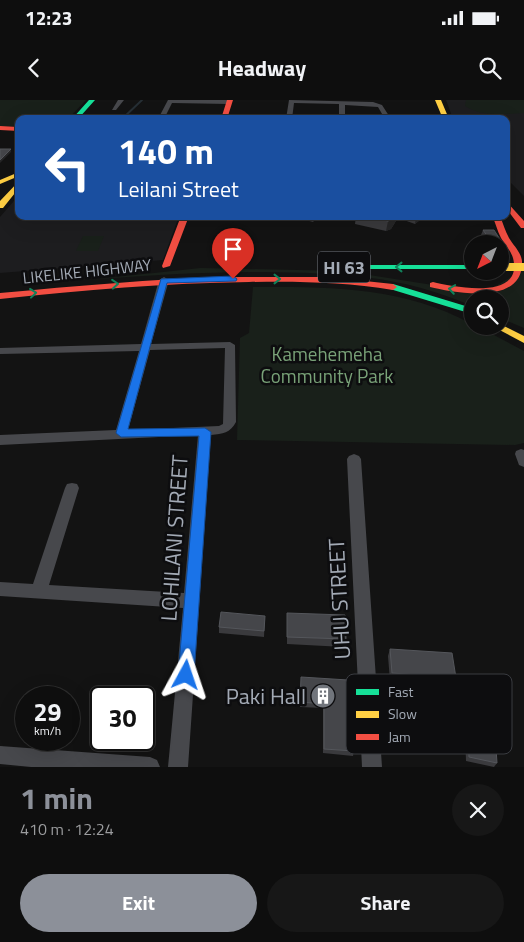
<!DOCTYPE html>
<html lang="en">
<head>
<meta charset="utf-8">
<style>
	:root { --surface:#0e0e0e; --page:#171717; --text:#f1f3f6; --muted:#9b9c9e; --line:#2e2e2e; --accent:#8c9099 }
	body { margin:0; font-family:"Titillium Web",sans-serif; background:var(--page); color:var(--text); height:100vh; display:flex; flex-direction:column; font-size:19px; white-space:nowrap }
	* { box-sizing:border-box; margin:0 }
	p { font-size:16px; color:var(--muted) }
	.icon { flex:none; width:28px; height:28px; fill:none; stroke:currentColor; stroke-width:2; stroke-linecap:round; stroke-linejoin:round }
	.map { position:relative; height:667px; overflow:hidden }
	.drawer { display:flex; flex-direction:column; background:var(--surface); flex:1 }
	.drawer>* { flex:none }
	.top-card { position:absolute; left:15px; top:15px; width:495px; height:105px; border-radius:10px; box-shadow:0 5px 20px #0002,0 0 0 1px var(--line); background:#1a4fa0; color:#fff; overflow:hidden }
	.needle { width:32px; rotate:222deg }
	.controls { position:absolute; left:464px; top:135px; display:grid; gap:10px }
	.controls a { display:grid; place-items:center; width:45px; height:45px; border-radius:50%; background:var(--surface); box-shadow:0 5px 20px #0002,0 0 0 1px var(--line); font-size:25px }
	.speed { position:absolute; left:15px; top:586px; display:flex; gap:10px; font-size:25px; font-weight:700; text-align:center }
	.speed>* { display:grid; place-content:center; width:65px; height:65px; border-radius:50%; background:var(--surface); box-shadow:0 5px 20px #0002,0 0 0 1px var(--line); line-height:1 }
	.speed small { font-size:12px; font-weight:400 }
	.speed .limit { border:2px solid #111; border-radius:8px; background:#fff; color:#111 }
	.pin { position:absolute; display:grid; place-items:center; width:42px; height:42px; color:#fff; margin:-51px -21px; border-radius:50% 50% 50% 0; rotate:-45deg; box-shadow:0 0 5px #0007 }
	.pin .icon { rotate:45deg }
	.me { position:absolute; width:55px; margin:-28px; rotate:5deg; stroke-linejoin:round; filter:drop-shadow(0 0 4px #0008) }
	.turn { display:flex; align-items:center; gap:18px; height:105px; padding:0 20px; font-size:22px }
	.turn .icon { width:65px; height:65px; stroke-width:2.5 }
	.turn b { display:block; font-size:35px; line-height:42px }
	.round { display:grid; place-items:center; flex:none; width:52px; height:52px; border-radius:26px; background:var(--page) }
	.overview { display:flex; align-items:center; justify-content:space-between; height:85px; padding:0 20px }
	h1 { font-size:30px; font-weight:700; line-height:38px; color:var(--accent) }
	.button { display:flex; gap:10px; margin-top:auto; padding:10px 20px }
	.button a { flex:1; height:58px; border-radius:30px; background:var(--accent); color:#fff; font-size:20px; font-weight:700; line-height:58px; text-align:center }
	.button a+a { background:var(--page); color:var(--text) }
	.status { display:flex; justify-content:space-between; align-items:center; height:35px; padding:0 25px; background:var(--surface); direction:ltr }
	.status svg { height:14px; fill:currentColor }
	header { display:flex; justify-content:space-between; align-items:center; height:65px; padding:0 20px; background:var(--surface); font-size:22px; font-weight:700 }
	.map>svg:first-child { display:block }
</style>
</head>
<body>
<div class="status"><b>12:23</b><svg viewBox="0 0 49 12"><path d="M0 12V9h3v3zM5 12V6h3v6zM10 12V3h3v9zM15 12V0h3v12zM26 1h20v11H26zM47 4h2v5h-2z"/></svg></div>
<header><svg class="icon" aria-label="back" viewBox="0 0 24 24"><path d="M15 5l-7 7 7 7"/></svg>Headway<svg class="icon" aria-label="search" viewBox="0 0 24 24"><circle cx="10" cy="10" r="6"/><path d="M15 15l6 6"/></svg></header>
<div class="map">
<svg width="524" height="667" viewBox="0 0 524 667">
	<rect width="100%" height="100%" fill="#131313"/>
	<!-- built -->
	<path fill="#1d1d1f" d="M446,0H524V96L506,78V19H453Z
		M19,95V116H179L163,160L0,173V117Z"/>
	<!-- green -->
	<path fill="#19201a" d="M0,0H86L68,19H19V26H0Z
		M466,0H524V13C504,14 482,17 465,6Z
		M83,136H104L98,151H76Z
		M201,168L344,171L458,189L489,190L524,169V228L500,218V199H472V206C401,175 340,173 263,172C205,172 147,175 88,180Z
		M253,187C331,187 401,186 472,224V226H477L524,251V343L515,345L237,340L240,238L249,233Z"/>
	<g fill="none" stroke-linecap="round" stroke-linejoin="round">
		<!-- stream -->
		<path stroke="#262f35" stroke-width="2" d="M122,19L142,0"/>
		<!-- street -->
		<path fill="#47484c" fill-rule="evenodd" d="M118,0H124L116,10H112Z
			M168,0H229L232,2L229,4L172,3L164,19H158Z
			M289,0L373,2L382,5L391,19H385L378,7L345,5V19H339V4L294,3L292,19H286Z
			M164,177L169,180L151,244L230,242L235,245L236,322C230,333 223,334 211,335L188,667H168L183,508L0,496V482L33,484L65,388L67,384L72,383L77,384L79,388L49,485L184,493L198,335L0,345V335L116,330L139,251L0,254V248L141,244L159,180ZM225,248L223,324L219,326L128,330L150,250Z
			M521,349L524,350V367L519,365L515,354L516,351Z
			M354,354L359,356L361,359L382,667H362L347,359L349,356Z
			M0,646L150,657L157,660L160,667H31L0,664Z"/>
		<!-- fast -->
		<path fill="#16e098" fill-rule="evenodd" d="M89,0H95L78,19H72Z
			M338,165H472V169H341L337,167Z
			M393,184L472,208V214L390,189L389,187Z"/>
		<!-- slow -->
		<path fill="#ffcf43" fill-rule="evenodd" d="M435,0H441L449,19H443Z
			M19,72V76L0,84V80Z
			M19,81V88L3,108H0V101Z
			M500,224L524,236V243L492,226H500Z"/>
		<!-- jam -->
		<path fill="#f24e42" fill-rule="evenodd" d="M227,0H233L227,19H221Z
			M0,26L19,27V31L0,30Z
			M506,101L524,121V128H521L506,108Z
			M181,116H189L170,166L163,168L162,166Z
			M492,116H500C503,123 505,131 509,138C513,145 521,152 522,161C524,206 455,193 430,187V183L433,182C454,187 524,201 513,158C511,151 505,145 501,138C497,131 496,123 492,116Z
			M228,177H327L393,184L397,187L393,190C345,182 298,181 249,182C166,183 83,190 0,199V193C76,186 152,179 228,177Z"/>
		<!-- slow-bridge -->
		<path stroke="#ffcf43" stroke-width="8" d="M500,167H524"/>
	</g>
	<!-- wall -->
	<path fill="#3a3a3d" d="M291,116H318L313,122Z
		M356,116H399L391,129L386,131L355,124Z
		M401,116H425L415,124L401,119Z
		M483,130L503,144L502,149H500V144H488L481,135Z
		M265,516L264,537L219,533V527Z
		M287,521L346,539L344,547L287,544Z
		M390,549L456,578L452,585L390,581L388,556Z
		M301,577L349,617L354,651L353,656L323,653V608L300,607Z
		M468,628L497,663L494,667L466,661L465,633Z"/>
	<!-- shaded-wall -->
	<path fill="#262627" d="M11,49V52L0,63V60Z
		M313,116H318L313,122Z
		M394,116H399L391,129L386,131L388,121Z
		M416,116H425L415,124Z"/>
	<!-- building -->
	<path fill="#45464a" stroke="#54565b" d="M0,49H11L0,60Z
		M367,116H394L393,119L388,121Z
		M483,130H494L503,144H493Z
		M221,512L265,516L264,531L219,527Z
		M287,513L345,515L346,539L287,537Z
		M390,549L452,553L456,578L392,573Z
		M301,577L348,580L349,617H353L354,651L324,649V604L300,602Z
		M468,628L495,634L497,663L469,657Z"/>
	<!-- one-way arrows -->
	<defs><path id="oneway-chevron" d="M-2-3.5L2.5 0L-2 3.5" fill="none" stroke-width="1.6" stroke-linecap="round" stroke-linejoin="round" transform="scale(1.25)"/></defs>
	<g stroke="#12815a">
		<use href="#oneway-chevron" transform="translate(399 167) rotate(-180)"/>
		<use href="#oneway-chevron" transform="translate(277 179)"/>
		<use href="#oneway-chevron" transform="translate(115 184) rotate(-5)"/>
		<use href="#oneway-chevron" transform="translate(452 189) rotate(-171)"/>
		<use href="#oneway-chevron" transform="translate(33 193) rotate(-6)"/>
	</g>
	<!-- route -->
	<path fill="#1a73e8" stroke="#114b97" d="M233,176L237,179L236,181L167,183L128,329L205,328L211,332L194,575L191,580L186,583L180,580L178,575L199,336L121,337L116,333L161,179Z"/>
	<!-- icons -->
	<defs>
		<symbol id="building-disc" viewBox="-11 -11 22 22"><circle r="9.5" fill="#71757c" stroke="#0d0d0f"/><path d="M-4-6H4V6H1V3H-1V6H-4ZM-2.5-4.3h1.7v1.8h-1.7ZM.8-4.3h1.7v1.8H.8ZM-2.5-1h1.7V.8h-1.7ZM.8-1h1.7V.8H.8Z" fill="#fff"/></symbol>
	</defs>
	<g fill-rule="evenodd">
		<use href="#building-disc" x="309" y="582" width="28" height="28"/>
	</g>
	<g text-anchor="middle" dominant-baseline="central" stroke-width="5" stroke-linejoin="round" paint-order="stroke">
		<!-- far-street labels -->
		<g font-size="16" fill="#a3aab5" stroke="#0d0d0f">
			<text transform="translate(87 171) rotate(-6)">LIKELIKE HIGHWAY</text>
		</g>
		<!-- shield labels -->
		<rect fill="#0d0d0f" stroke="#767b83" stroke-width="1" x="318" y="151.5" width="52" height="31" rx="4"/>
		<g font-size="18" font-weight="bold" fill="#a3aab5">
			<text x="344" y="167">HI 63</text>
		</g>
		<!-- park labels -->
		<g font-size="19" fill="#79a278" stroke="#0d0d0f">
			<text x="327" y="253">Kamehemeha<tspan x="327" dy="22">Community Park</tspan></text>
		</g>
		<!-- near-street labels -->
		<g font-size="22" fill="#a3aab5" stroke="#0d0d0f">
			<text transform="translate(174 438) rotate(-86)">LOHILANI STREET</text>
			<text transform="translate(339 499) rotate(-93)">UHU STREET</text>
		</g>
		<!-- near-poi labels -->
		<g font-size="22" fill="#a3aab5" stroke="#0d0d0f" text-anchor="end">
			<text x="306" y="596">Paki Hall</text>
		</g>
	</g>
	<!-- legend -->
	<rect x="346" y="574" width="166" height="80" rx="8" fill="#0d0d0f" stroke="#3a3c41" stroke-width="1"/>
	<rect x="356" y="589" width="23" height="6" fill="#16e098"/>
	<rect x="356" y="611" width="23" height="7" fill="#ffcf43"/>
	<rect x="356" y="634" width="23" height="6" fill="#f24e42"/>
	<g font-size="14" fill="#a3aab5">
		<text x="388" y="597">Fast</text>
		<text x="388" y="619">Slow</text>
		<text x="388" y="642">Jam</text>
	</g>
</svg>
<div class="controls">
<a><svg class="needle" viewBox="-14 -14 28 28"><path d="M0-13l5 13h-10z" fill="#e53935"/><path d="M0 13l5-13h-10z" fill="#9b9c9e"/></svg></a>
<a><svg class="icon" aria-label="search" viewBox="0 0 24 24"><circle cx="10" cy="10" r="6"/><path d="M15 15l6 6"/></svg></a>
</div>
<div class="speed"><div>29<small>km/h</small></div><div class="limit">30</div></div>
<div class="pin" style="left:233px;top:179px;background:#d93025"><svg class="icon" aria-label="arrive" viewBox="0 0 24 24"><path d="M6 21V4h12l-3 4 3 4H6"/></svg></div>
<svg class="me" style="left:186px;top:575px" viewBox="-20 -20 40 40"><path d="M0-17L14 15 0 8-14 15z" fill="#1a73e8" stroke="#fff" stroke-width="4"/></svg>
<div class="top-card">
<div class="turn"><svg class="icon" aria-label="left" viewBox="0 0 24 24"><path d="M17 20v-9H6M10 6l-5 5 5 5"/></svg><div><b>140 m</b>Leilani Street</div></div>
</div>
</div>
<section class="drawer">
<div class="overview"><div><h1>1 min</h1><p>410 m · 12:24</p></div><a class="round"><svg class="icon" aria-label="close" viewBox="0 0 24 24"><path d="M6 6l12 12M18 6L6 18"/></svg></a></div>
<div class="button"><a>Exit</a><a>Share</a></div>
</section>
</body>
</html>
